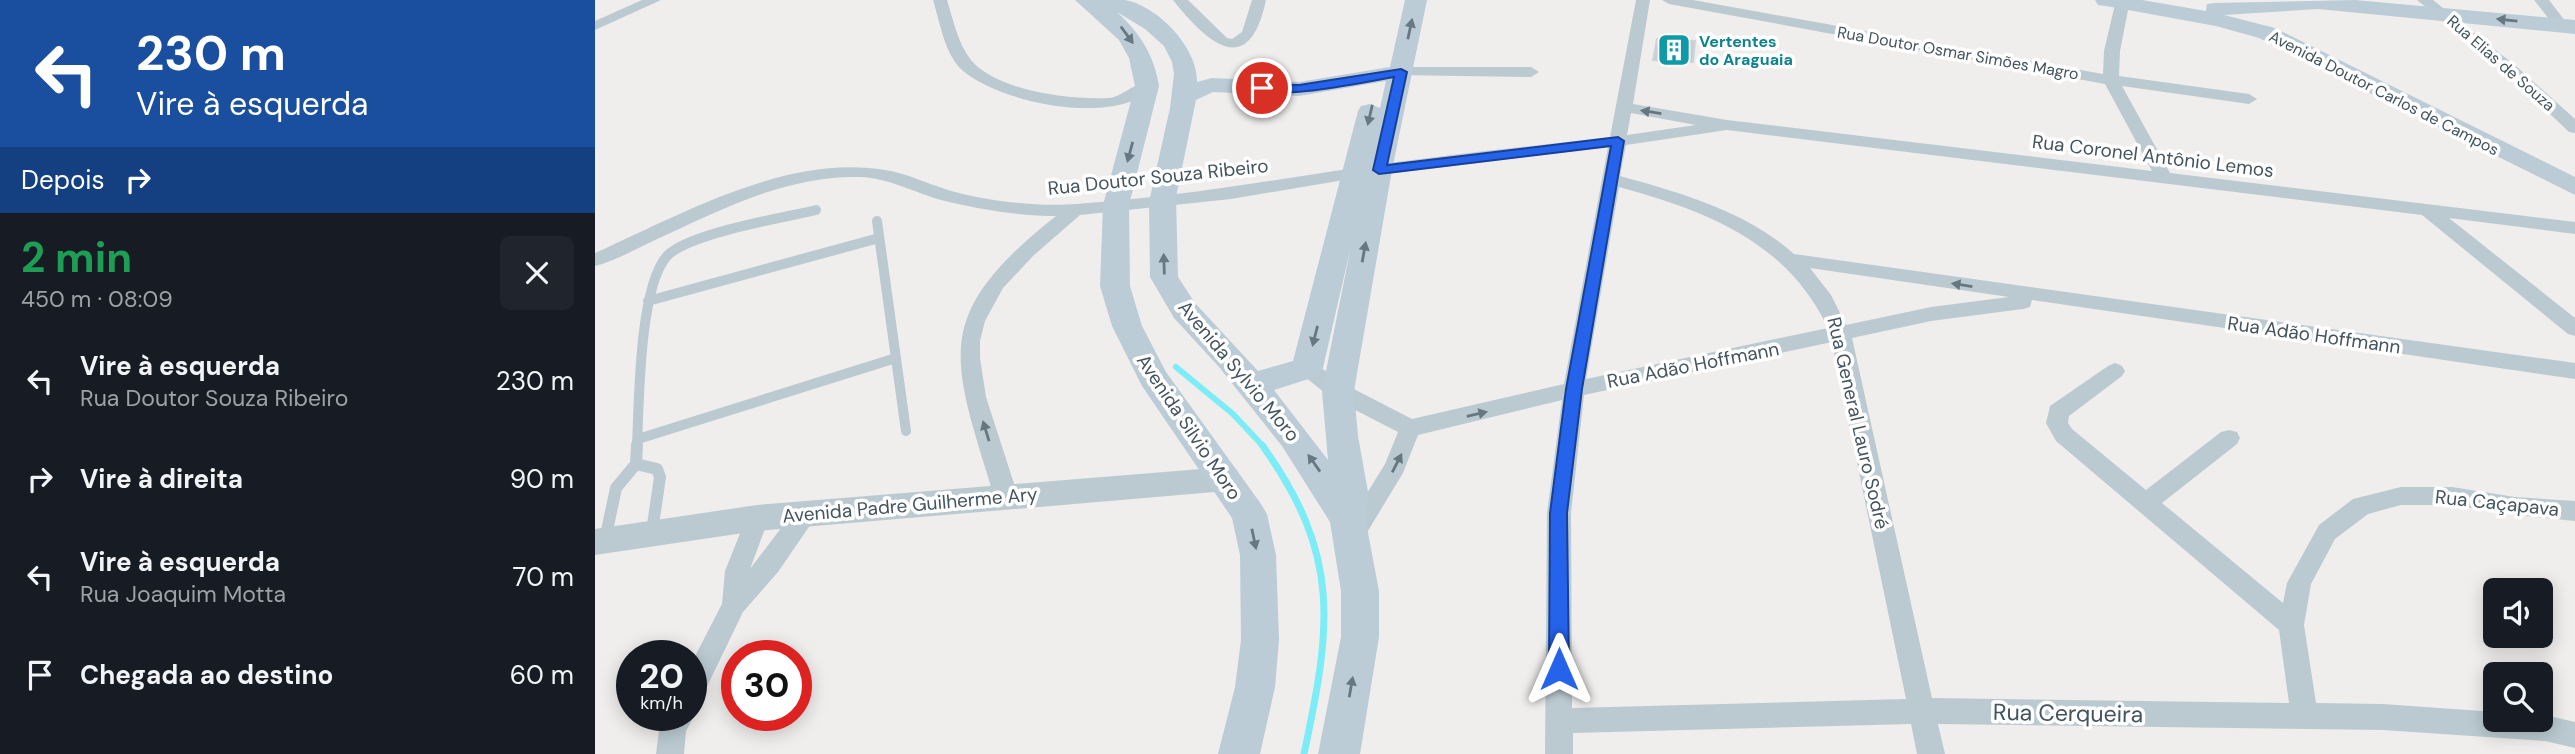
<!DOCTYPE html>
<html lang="pt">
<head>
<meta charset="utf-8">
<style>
	:root { --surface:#171b24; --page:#20242c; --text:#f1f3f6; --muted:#9ea1a6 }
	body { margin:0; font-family:"DM Sans",sans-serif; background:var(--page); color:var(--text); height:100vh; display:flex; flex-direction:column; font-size:26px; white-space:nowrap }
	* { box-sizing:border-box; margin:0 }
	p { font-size:23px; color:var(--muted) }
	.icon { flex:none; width:38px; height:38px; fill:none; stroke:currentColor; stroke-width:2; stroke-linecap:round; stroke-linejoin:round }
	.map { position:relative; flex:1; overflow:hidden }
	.panel { display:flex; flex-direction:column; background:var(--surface); width:595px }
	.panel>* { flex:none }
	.banner { background:#1a4fa0; color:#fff; overflow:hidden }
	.tools { position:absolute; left:1888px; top:578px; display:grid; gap:14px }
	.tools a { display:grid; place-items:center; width:70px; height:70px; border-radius:10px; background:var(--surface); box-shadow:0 4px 18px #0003; font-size:35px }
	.speed { position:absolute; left:21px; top:640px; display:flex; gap:14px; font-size:35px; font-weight:700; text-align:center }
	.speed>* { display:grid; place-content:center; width:91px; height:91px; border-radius:50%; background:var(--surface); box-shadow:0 4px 18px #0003; line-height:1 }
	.speed small { font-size:18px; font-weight:400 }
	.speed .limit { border:10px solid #d22; background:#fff; color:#111 }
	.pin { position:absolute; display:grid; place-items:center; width:60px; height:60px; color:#fff; margin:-30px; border:4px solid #fff; border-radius:50%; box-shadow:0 2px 7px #0007 }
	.me { position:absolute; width:77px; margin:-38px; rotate:0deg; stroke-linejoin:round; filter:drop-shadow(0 0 5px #0008) }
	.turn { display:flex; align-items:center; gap:24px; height:147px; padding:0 21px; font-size:32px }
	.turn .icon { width:91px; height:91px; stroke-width:2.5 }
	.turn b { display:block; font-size:49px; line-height:60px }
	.then { display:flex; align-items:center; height:66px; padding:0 21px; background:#0003; gap:14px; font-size:26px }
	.round { display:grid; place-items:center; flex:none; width:74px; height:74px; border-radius:10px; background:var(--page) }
	.head { display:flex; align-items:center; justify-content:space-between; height:119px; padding:0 21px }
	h1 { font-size:42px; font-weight:700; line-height:52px; color:#1e9e55 }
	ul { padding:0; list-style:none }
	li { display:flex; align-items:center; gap:21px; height:98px; padding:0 21px }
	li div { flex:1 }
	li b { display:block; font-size:26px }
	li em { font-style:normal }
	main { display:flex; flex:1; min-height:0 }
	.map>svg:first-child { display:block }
</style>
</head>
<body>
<main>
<section class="panel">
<div class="banner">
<div class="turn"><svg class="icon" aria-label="left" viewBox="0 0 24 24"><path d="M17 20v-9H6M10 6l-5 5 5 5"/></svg><div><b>230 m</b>Vire à esquerda</div></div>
<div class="then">Depois<svg class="icon" aria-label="right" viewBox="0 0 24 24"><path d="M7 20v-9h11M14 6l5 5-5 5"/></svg></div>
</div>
<div class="head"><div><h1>2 min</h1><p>450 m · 08:09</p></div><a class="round"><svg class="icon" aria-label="close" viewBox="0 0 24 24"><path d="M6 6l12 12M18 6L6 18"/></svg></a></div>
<ul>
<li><svg class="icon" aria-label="left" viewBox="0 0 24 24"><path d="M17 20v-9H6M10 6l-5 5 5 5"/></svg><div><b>Vire à esquerda</b><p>Rua Doutor Souza Ribeiro</p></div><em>230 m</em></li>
<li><svg class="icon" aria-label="right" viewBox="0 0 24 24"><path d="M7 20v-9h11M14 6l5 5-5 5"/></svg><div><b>Vire à direita</b></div><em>90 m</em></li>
<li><svg class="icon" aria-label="left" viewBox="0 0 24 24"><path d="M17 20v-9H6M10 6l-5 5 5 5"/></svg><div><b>Vire à esquerda</b><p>Rua Joaquim Motta</p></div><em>70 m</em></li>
<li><svg class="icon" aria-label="arrive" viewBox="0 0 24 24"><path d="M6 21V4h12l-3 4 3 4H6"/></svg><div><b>Chegada ao destino</b></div><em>60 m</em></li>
</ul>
</section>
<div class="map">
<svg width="1980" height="754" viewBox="0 0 1980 754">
	<rect width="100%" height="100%" fill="#f0eded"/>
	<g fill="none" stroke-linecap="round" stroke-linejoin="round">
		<!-- stream-far1 -->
		<path stroke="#7cedf7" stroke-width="6" d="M581,367L638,414L668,446"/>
		<!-- stream -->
		<path stroke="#7cedf7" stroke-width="7" d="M667,445C747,556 736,627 709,754"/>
	</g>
	<!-- building -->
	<path fill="#c8ced3" stroke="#d0d4da" stroke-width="2" d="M1062,39L1100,41L1098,62L1058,60Z"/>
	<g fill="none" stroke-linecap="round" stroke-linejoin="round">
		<!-- service-far1 -->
		<path stroke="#bbcad1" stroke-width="10" d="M282,221L311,431
			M53,301L284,238
			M43,439L301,358
			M42,446C44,404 44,287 72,256C94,233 188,218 221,210"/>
		<!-- service -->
		<path stroke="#bbcad1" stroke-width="12" d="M41,464L42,445
			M10,540L21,488L41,464L62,469L65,477L57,532"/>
		<!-- minor -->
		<path fill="#bbcad1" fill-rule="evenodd" d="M47,0H66L0,30V21Z
			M338,0H352C358,19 363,44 376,60C402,91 475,100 513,98C529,97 541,79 558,83L560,86C523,128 404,103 367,70C349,53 345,22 338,0Z
			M578,0H593L632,38L637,39L647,32L657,0H671C654,80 613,44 578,0Z
			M1041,0H1055L1038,104L1132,120L1557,171L1510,84L1074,4L1067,0H1098L1508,74L1509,51L1521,0H1535L1525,51L1524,76L1654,94L1662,99L1654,104L1527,86L1575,173L1980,222V234L1854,218L1980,318V336L1973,334L1827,215L1132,130L1031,145L1025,176C1086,193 1151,211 1199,254L1980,363V379L1437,300L1435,307L1428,309L1336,321L1257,338L1337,698L1694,703L1684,630L1461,441L1451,423L1455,406L1513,366L1520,363L1527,366L1530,371L1527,376L1474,416L1473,423L1477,429L1551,490L1626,432L1634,430L1642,432L1645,438L1642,444L1567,503L1688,603L1692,583L1724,525L1758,499L1806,487H1857L1920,497L1980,501V521L1920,515L1857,505H1806L1773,514L1740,539L1716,584L1709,625L1721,703L1788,704L1900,712V719H1946V715H1950L1980,722V748L1950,741L1788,730L1343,724L1350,754H1322L1316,724L978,733V754H950L952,513L967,400L823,435L808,473L768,539L760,542L752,539L748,532L790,464L803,432L735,397L705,373L702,368L705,363L712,360L719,363L751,385L817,419L969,384L1013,147L761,178L636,199L485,215L438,256L408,288L390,321L385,341V358L391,397L423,496L419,503L411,505L403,503L399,496C356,356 335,316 461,216C424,216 382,209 346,200C318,192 294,178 265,177C191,175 123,211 58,241C39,250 20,261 0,266V253C87,214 191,154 290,170C311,173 331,183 350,189C388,201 442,207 481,204C574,198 666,182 759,168C844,155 930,147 1015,137ZM1036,113L1101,125L1032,135ZM1024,187C1112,211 1192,242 1233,328L991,379ZM1215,268L1414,297L1336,307L1251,325L1236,295ZM1237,342L1311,699L977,708L976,513L989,395Z
			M1822,0H1838L1922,67L1980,119V133L1974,132L1912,73Z
			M1939,0H1954L1974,26L1972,29H1962Z
			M806,67H936L944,72L936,77L800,75L798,72Z
			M210,504L218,507L222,514L218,521L183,572L148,612L105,701L96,704V664L127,604L130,571L154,511L162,508L170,511L174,518L155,569L202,507Z
			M96,711L99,716L91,731L89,754H61L64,730L71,716H96Z"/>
		<!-- tertiary -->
		<path fill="#bbcad1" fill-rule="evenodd" d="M631,467L642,470L646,479L642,488L631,491L162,531L0,555V529L162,505Z"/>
		<!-- secondary -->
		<path fill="#bbccd7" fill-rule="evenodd" d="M480,0C496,0 515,0 530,0C563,6 603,48 602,82L617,78L704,82L795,67L810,0H832L797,170L759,391L763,436L773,492L771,522L784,591V637L765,754H723L746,637V591L735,522L687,446L624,367L579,318L555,277L554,202L575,108L579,74L577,62L569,46L550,29L522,12C545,33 559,55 564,86L534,205L535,286L547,326L571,372L666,504L672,514L681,555L684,640L680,687L665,754H623L640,687L646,640L645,555L637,518L547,386L517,326L505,286L508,205L540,86L534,58L524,40ZM791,81L785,108L775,104L766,106L763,111L698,361L663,371L600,303L583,277L581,197L601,100L618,92L704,96ZM756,246L727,391L733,460L679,390L723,376L728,368Z
			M1500,0H1547L1611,11L1612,4L1620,3L1760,0L1980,20V34L1723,9L1629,15L1680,28L1980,177V195L1664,38L1621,26L1511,6L1503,5Z"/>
	</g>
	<!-- one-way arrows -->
	<defs><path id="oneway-solid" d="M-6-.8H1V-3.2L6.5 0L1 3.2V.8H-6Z" transform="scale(1.75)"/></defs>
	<g fill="#677882">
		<use href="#oneway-solid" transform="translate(1912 20) rotate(-174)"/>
		<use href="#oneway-solid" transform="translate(815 29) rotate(-78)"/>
		<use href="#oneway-solid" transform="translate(532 35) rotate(54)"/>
		<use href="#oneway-solid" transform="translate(775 115) rotate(103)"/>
		<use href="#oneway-solid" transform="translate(535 152) rotate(105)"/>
		<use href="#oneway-solid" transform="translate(769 252) rotate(-80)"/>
		<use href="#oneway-solid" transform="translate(569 264) rotate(-92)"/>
		<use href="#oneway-solid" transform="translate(720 336) rotate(104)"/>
		<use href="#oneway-solid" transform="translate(719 463) rotate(-125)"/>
		<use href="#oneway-solid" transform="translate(659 539) rotate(78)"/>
		<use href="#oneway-solid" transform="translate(756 687) rotate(-80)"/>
	</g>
	<g fill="#677780">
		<use href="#oneway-solid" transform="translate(1056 112) rotate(-171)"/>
		<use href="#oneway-solid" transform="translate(1367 285) rotate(-171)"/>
		<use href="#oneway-solid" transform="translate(882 414) rotate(-13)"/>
		<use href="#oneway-solid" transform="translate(391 431) rotate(-107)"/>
		<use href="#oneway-solid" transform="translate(802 463) rotate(-63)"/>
	</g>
	<!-- route -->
	<path fill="#2563eb" stroke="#184099" stroke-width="2" d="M806,69L812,72L792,165L1023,137L1029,141L987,389L972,513L974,669L971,675L964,678L957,675L954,669L955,513L971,389L1016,146L784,174L778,170L799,77C773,81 679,102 661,88L667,84L704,85Z"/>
	<!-- icons -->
	<defs>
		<symbol id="building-square" viewBox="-11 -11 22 22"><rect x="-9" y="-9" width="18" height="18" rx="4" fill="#0f9aa8" stroke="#fff"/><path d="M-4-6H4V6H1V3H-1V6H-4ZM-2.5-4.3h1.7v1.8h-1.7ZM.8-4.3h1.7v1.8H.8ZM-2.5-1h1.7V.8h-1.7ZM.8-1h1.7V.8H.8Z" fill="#fff"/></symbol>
	</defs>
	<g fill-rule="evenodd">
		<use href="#building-square" x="1060" y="31" width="38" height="38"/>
	</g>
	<g text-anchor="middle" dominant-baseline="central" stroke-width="7" stroke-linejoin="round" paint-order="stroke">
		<!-- far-culture labels -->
		<g font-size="16" font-weight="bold" fill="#0d838f" stroke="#fff" text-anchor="start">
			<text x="1104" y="41">Vertentes<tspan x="1104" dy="18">do Araguaia</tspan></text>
		</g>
		<!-- far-street labels -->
		<g font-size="16" fill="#43545d" stroke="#fff">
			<text transform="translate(1363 53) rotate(10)">Rua Doutor Osmar Simões Magro</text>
			<text transform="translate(1906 63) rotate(41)">Rua Elias de Souza</text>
			<text transform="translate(1789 93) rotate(27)">Avenida Doutor Carlos de Campos</text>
		</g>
		<!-- street labels -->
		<g font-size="19" fill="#43545d" stroke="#fff">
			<text transform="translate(1558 156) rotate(7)">Rua Coronel Antônio Lemos</text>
			<text transform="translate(563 177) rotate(-6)">Rua Doutor Souza Ribeiro</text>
			<text transform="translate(1719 335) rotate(8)">Rua Adão Hoffmann</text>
			<text transform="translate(1098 365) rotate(-11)">Rua Adão Hoffmann</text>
			<text transform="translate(644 371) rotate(50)">Avenida Sylvio Moro</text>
			<text transform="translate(1263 423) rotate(77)">Rua General Lauro Sodré</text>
			<text transform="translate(594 427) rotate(56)">Avenida Silvio Moro</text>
			<text transform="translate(1902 503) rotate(6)">Rua Caçapava</text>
			<text transform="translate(315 505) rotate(-5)">Avenida Padre Guilherme Ary</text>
		</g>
		<!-- near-street labels -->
		<g font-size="23" fill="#43545d" stroke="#fff">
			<text transform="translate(1473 713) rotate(1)">Rua Cerqueira</text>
		</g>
	</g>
</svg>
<div class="tools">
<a><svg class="icon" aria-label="sound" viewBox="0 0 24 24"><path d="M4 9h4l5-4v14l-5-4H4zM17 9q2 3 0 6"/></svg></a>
<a><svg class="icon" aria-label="search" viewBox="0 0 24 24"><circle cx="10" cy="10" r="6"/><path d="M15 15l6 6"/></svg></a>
</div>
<div class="speed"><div>20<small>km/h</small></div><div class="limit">30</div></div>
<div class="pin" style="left:667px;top:88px;background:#d93025"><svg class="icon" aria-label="arrive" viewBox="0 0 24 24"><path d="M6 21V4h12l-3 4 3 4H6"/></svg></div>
<svg class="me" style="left:964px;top:669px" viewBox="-20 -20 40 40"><path d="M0-17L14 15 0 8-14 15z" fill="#2563eb" stroke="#fff" stroke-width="4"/></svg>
</div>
</main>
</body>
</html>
